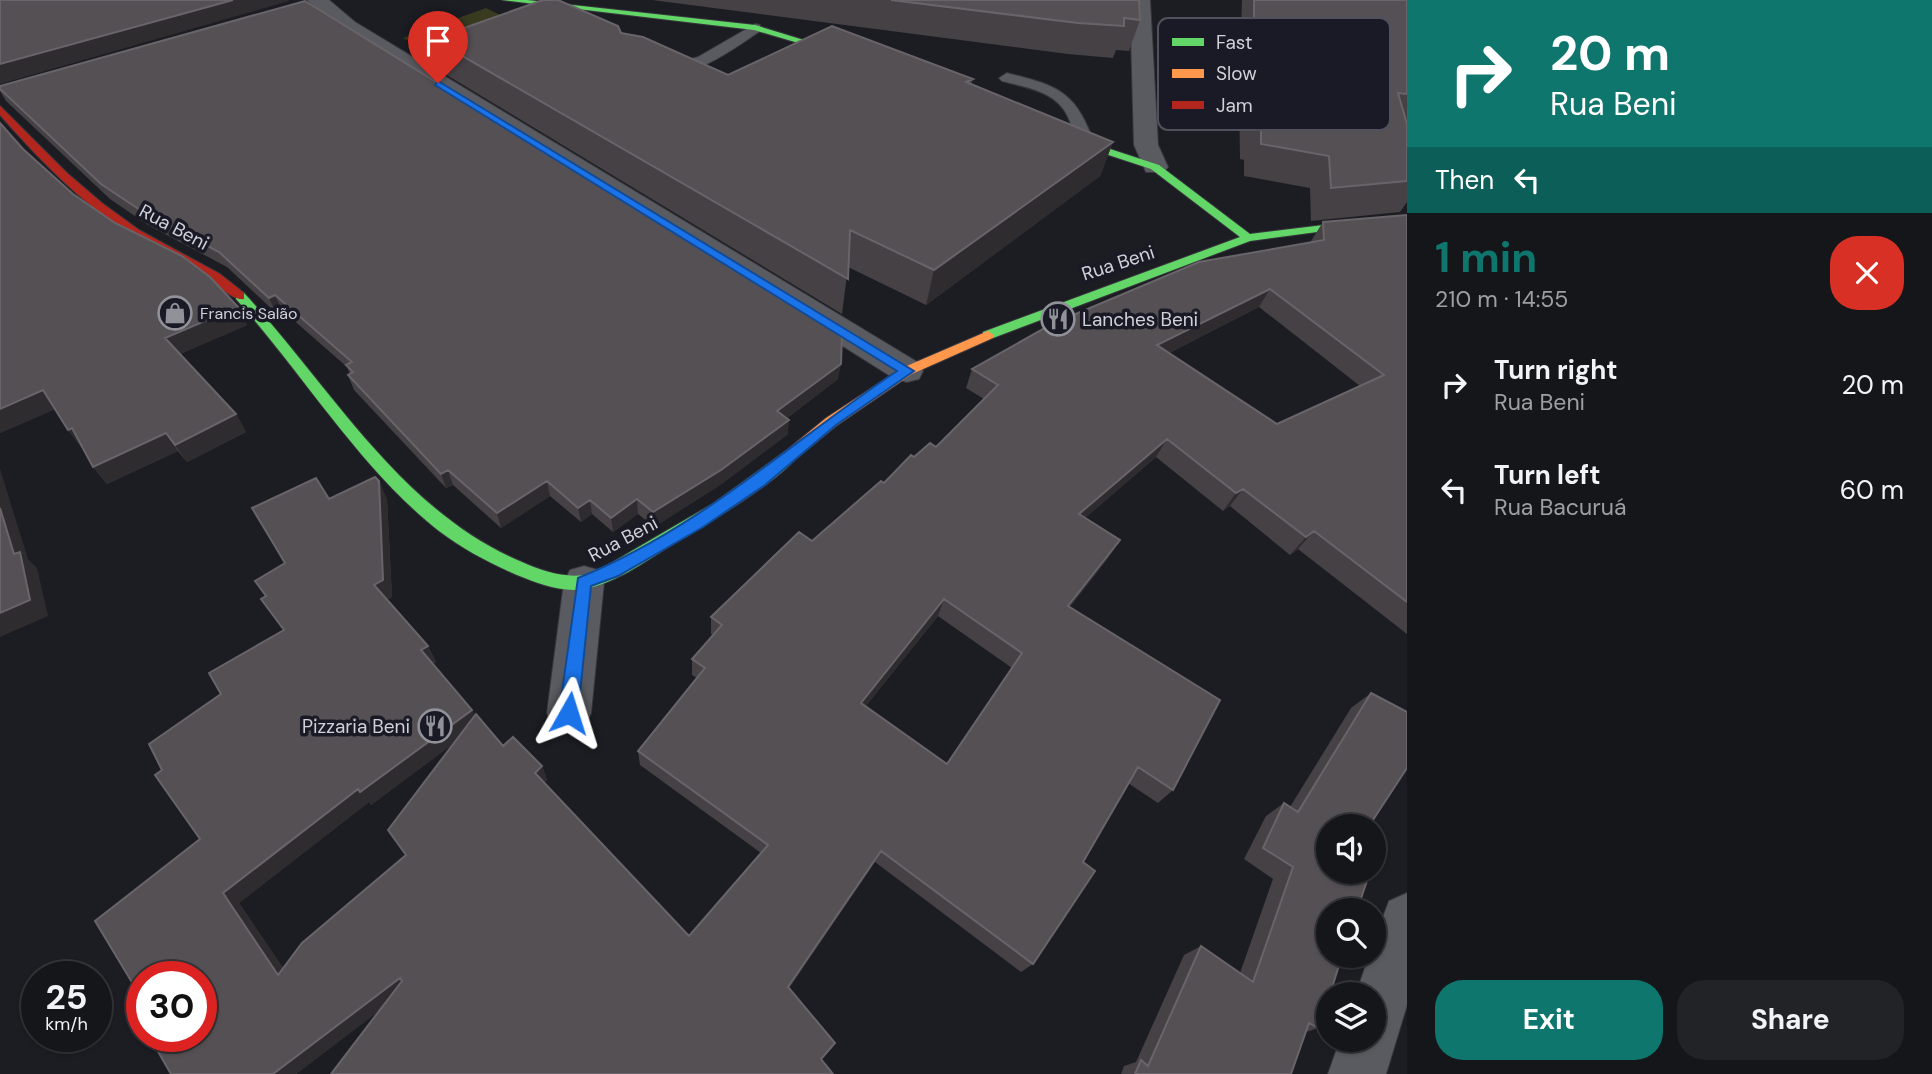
<!DOCTYPE html>
<html lang="en">
<head>
<meta charset="utf-8">
<style>
	:root { --surface:#15161a; --page:#222327; --text:#f1f3f6; --muted:#9d9fa2; --line:#343539; --accent:#0f766e }
	body { margin:0; font-family:"DM Sans",sans-serif; background:var(--page); color:var(--text); height:100vh; display:flex; flex-direction:column; font-size:26px; white-space:nowrap }
	* { box-sizing:border-box; margin:0 }
	p { font-size:23px; color:var(--muted) }
	.icon { flex:none; width:38px; height:38px; fill:none; stroke:currentColor; stroke-width:2; stroke-linecap:round; stroke-linejoin:round }
	.map { position:relative; flex:1; overflow:hidden }
	.details { display:flex; flex-direction:column; background:var(--surface); width:525px }
	.details>* { flex:none }
	.banner { background:#0f766e; color:#fff; overflow:hidden }
	.tools { position:absolute; left:1316px; top:814px; display:grid; gap:14px }
	.tools a { display:grid; place-items:center; width:70px; height:70px; border-radius:50%; background:var(--surface); box-shadow:0 2px 5px #0004,0 0 0 2px var(--line); font-size:35px }
	.speed { position:absolute; left:21px; top:961px; display:flex; gap:14px; font-size:35px; font-weight:700; text-align:center }
	.speed>* { display:grid; place-content:center; width:91px; height:91px; border-radius:50%; background:var(--surface); box-shadow:0 2px 5px #0004,0 0 0 2px var(--line); line-height:1 }
	.speed small { font-size:18px; font-weight:400 }
	.speed .limit { border:10px solid #d22; background:#fff; color:#111 }
	.pin { position:absolute; display:grid; place-items:center; width:60px; height:60px; color:#fff; margin:-72px -30px; border-radius:50% 50% 50% 0; rotate:-45deg; box-shadow:0 0 7px #0007 }
	.pin .icon { rotate:45deg }
	.me { position:absolute; width:77px; margin:-38px; rotate:6deg; stroke-linejoin:round; filter:drop-shadow(0 0 5px #0008) }
	.turn { display:flex; align-items:center; gap:24px; height:147px; padding:0 28px; font-size:32px }
	.turn .icon { width:91px; height:91px; stroke-width:2.5 }
	.turn b { display:block; font-size:49px; line-height:60px }
	.then { display:flex; align-items:center; height:66px; padding:0 28px; background:#0003; gap:14px; font-size:26px }
	.round { display:grid; place-items:center; flex:none; width:74px; height:74px; border-radius:28px; background:var(--page) }
	.head { display:flex; align-items:center; justify-content:space-between; height:119px; padding:0 28px }
	h1 { font-size:42px; font-weight:700; line-height:52px; color:var(--accent) }
	.action { display:flex; gap:14px; margin-top:auto; padding:14px 28px }
	.action a { flex:1; height:80px; border-radius:28px; background:var(--accent); color:#fff; font-size:28px; font-weight:700; line-height:80px; text-align:center }
	.action a+a { background:var(--page); color:var(--text) }
	ul { padding:0; list-style:none }
	li { display:flex; align-items:center; gap:21px; height:105px; padding:0 28px }
	li div { flex:1 }
	li b { display:block; font-size:26px }
	li em { font-style:normal }
	main { display:flex; flex:1; min-height:0 }
	.map>svg:first-child { display:block }
</style>
</head>
<body>
<main>
<div class="map">
<svg width="1407" height="1074" viewBox="0 0 1407 1074">
	<rect width="100%" height="100%" fill="#1c1d23"/>
	<!-- green -->
	<path fill="#383b20" d="M486,8L527,28L442,60L403,38Z"/>
	<g fill="none" stroke-linecap="round" stroke-linejoin="round">
		<defs>
			<path id="lane" d="M755,24L760,25V31C741,44 682,88 661,68L698,57Z
				M1007,73C1060,86 1076,92 1095,145L1093,149H1081C1075,139 1073,128 1068,117C1056,91 1027,88 1002,81L999,78Z"/>
			<path id="street" d="M307,0H329L355,22L919,363L923,371L919,379L907,382L895,379L341,30Z
				M1130,0H1150L1158,145L1168,167L1164,172H1146L1134,145Z
				M584,566L598,570L604,582L591,713L585,727L569,733L553,727L547,713L564,582L570,570Z
				M1407,893V1005L1386,1074H1328L1340,1040H1374V994H1356L1369,956H1374V941L1389,901Z"/>
			<path id="fast" d="M502,0H527L755,25L856,56L849,58L754,30Z
				M1058,132L1159,165L1250,234L1332,224L1407,219V225L1332,230L1250,241L993,338H983V332L1240,237L1151,169L1054,137L1053,135Z
				M240,292L244,293C331,387 400,511 522,562C544,572 569,580 594,573L714,503L787,450L792,449L799,454C783,479 707,524 679,540C650,558 618,583 584,589C562,593 537,583 517,575C489,563 463,549 439,531C361,470 302,372 236,299V293Z"/>
			<path id="slow" d="M988,331L994,335L993,338L912,374L836,426L797,458H787L785,454L787,450L826,418L902,368Z"/>
			<path id="jam" d="M0,106L67,173L102,203L139,230L220,274L244,293V299C231,301 212,279 200,272C177,258 152,248 130,234C80,202 39,159 0,115Z"/>
		</defs>
		<!-- lane casing -->
		<use href="#lane" stroke="#37373d" stroke-width="2"/>
		<!-- street casing -->
		<use href="#street" stroke="#37373d" stroke-width="2"/>
		<!-- fast casing -->
		<use href="#fast" stroke="#37373d" stroke-width="2"/>
		<!-- slow casing -->
		<use href="#slow" stroke="#37373d" stroke-width="2"/>
		<!-- jam casing -->
		<use href="#jam" stroke="#37373d" stroke-width="2"/>
		<!-- lane -->
		<use href="#lane" fill="#5a5b60" fill-rule="evenodd"/>
		<!-- street -->
		<use href="#street" fill="#5a5b60" fill-rule="evenodd"/>
		<!-- fast -->
		<use href="#fast" fill="#63d668" fill-rule="evenodd"/>
		<!-- slow -->
		<use href="#slow" fill="#ff974d" fill-rule="evenodd"/>
		<!-- jam -->
		<use href="#jam" fill="#b3261e" fill-rule="evenodd"/>
	</g>
	<!-- wall -->
	<path fill="#464144" fill-rule="evenodd" d="M652,0H1139L1140,20L1129,51L1116,50L1113,58L1068,54Z
		M1242,0H1407V202L1400,212L1311,221L1310,188L1244,176V160L1240,159L1239,94Z
		M621,33L728,75L973,79L971,84L1113,142L1100,176L926,305L848,267L842,314L440,71L433,39Z
		M0,86L838,379L787,418L788,434L720,485L654,527L638,514L613,532L592,514L581,522L550,496L501,528L453,485L446,488L354,390L348,375L350,374L347,367L282,310L276,313L227,267L148,225L110,199L6,101L0,91Z
		M0,123L23,149L73,194L238,307L247,325L180,354L236,414L246,432L187,462L178,451L107,484L93,467L82,448L68,430L55,409L0,433Z
		M1407,215V634L1298,549L1290,555L1230,506L1223,511L1156,457L1085,518L1109,557L1070,607L1173,790L1158,803L1128,783L1083,862L1033,964L1021,972L875,862L789,988L380,1010L296,1074L200,839L162,770L221,694L283,630L266,596L285,563L329,499H387L392,597L387,600L428,646L436,662L433,664L472,710L475,716L503,746L542,766L547,780L544,783L689,936L761,853L640,765L638,751L697,678L692,675V659L713,635L711,634V617L812,541L914,457L936,447L984,399L966,388L972,369L1311,242V241L1323,222ZM1259,307L1360,386L1277,424L1169,353ZM938,616L1012,668L947,764L865,707ZM454,743L406,855L283,968L239,903L369,802L371,805Z
		M1371,693L1328,826L1318,1028L1306,1032L1291,1074H1121L1124,1066L1136,1062L1184,955L1201,946L1240,973L1273,879L1244,859L1266,816L1284,803L1290,807L1351,708Z"/>
	<!-- shaded-wall -->
	<path fill="#2f2c30" d="M233,0H288L289,1L0,84V64Z
		M1113,142L1100,176L926,305L934,270Z
		M1270,289L1259,307L1147,364L1157,345Z
		M275,295L282,310L276,313L269,298Z
		M238,307L247,325L176,356L165,338Z
		M841,364L838,379L776,426L777,411Z
		M43,390L57,408L0,433V409Z
		M236,414L246,432L187,462L175,445Z
		M789,420L788,434L720,485L654,527L653,512Z
		M72,428L82,448L68,430Z
		M166,433L178,451L107,484L93,467Z
		M1167,439L1156,457L1069,532L1079,514Z
		M0,469L28,559L37,568L48,616L0,637Z
		M448,470L453,485L446,488L441,474Z
		M379,481L387,499L392,597L383,602L374,585Z
		M547,481L550,496L501,528L497,513Z
		M1243,489L1230,506L1223,511L1236,493Z
		M637,499L638,514L613,532L611,518Z
		M590,500L592,514L581,522L578,508Z
		M1314,531L1298,549L1290,555L1306,537Z
		M1120,540L1109,557L1058,622L1068,606Z
		M944,599L938,616L856,718L861,703Z
		M428,646L436,662L429,666L421,650Z
		M472,710L479,725L371,805L369,802L239,903L293,983L278,975L223,893L358,789Z
		M542,766L547,780L540,787L535,773Z
		M881,851L875,862L785,995L788,987Z
		M400,978L411,987L296,1074H273Z"/>
	<!-- building -->
	<path fill="#555054" stroke="#686469" stroke-width="2" fill-rule="evenodd" d="M0,0H233L0,64Z
		M543,0H558L618,26L621,33L643,37L728,75L832,26L973,79L966,82L1113,142L934,270L850,230L848,279L433,39Z
		M891,0H1139L1140,20L1124,18V26L1078,23Z
		M1254,0H1407V94L1398,93L1407,124V181L1331,188L1329,156L1261,144V128L1256,127L1254,63Z
		M305,1L842,333L841,364L777,411L789,420L721,470L653,512L637,499L611,518L590,500L578,508L547,481L497,513L448,470L441,474L348,375L353,372L346,365L352,362L275,295L269,298L219,252L140,210L101,184L0,89V86Z
		M0,123L23,149L73,194L115,223L182,256L210,277L238,307L165,338L236,414L175,445L166,433L93,467L72,428L68,430L43,390L0,409Z
		M1407,215V602L1314,531L1306,537L1243,489L1236,493L1167,439L1079,514L1120,540L1068,606L1220,700L1173,790L1138,767L1083,862L1095,871L1033,964L881,851L788,987L835,1043L821,1059L833,1074H331L402,981L400,978L273,1074H171L149,1036H201V976H142V999L95,921L200,839L155,775L162,770L149,744L221,694L209,673L284,630L261,599L266,596L255,581L285,563L252,508L316,478L329,499L375,477L379,481L383,580L374,585L428,646L421,650L472,710L360,792L358,789L223,893L278,975L302,943L406,855L388,830L476,714L503,746L513,737L542,766L535,773L689,936L768,845L638,751L705,668L692,659L722,625L711,617L799,532L812,541L881,481L884,483L911,455L914,457L930,443L936,447L998,385L972,369L1052,324L1199,262L1324,240L1323,222ZM1270,289L1384,375L1277,424L1157,345ZM944,599L1022,653L947,764L861,703Z
		M0,508L14,554L20,552L30,600L0,613Z
		M1371,693L1407,712V768L1369,826H1328V872H1370L1357,910H1328V956H1342L1330,994H1328V998L1318,1028L1309,1023L1291,1074H1135L1141,1060L1148,1066L1201,946L1253,982L1293,867L1263,848L1284,803L1298,812Z
		M1374,842L1379,845L1374,861Z
		M142,1007V1025L135,1013Z"/>
	<!-- route -->
	<path fill="#1a73e8" stroke="#114b97" stroke-width="2" d="M438,81L914,371L836,425L765,485L703,527L618,576L591,586L578,713L575,719L569,722L562,719L559,713L578,578C698,530 792,441 897,371L435,85Z"/>
	<!-- icons -->
	<defs>
		<symbol id="shop-ring" viewBox="-11 -11 22 22"><circle r="9.5" fill="#191a26" stroke="#919299" stroke-width="1.5"/><path d="M-5-2.5h2.3a2.7 3.5 0 0 1 5.4 0H5L5.5 6h-11ZM-1.5-2.5h3a1.5 2.3 0 0 0-3 0Z" fill="#919299"/></symbol>
		<symbol id="restaurant-ring" viewBox="-11 -11 22 22"><circle r="9.5" fill="#191a26" stroke="#919299" stroke-width="1.5"/><path d="M-5-6h1v4h1v-4h1v4h1v-4h1v5L-1.5 .5V6h-2V.5L-5-1ZM5-6V6H3V1.5H1.5Q1.5-4 5-6Z" fill="#919299"/></symbol>
	</defs>
	<g fill-rule="evenodd">
		<use href="#shop-ring" x="156" y="294" width="38" height="38"/>
		<use href="#restaurant-ring" x="1039" y="300" width="38" height="38"/>
		<use href="#restaurant-ring" x="416" y="707" width="38" height="38"/>
	</g>
	<g text-anchor="middle" dominant-baseline="central" stroke-width="7" stroke-linejoin="round" paint-order="stroke">
		<!-- far-poi labels -->
		<g font-size="16" fill="#d0d1d9" stroke="#191a26" text-anchor="start">
			<text x="200" y="313">Francis Salão</text>
		</g>
		<!-- street labels -->
		<g font-size="19" fill="#d0d1d9" stroke="#191a26">
			<text transform="translate(174 227) rotate(28)">Rua Beni</text>
			<text transform="translate(1118 263) rotate(-18)">Rua Beni</text>
			<text transform="translate(623 539) rotate(-28)">Rua Beni</text>
		</g>
		<!-- poi labels -->
		<g font-size="19" fill="#d0d1d9" stroke="#191a26" text-anchor="start">
			<text x="1082" y="319">Lanches Beni</text>
			<text x="410" y="726" text-anchor="end">Pizzaria Beni</text>
		</g>
	</g>
	<!-- legend -->
	<rect x="1158" y="18" width="232" height="112" rx="10" fill="#191a26" stroke="#50515c" stroke-width="2"/>
	<rect x="1172" y="38" width="32" height="8" fill="#63d668"/>
	<rect x="1172" y="69" width="32" height="9" fill="#ff974d"/>
	<rect x="1172" y="101" width="32" height="8" fill="#b3261e"/>
	<g font-size="19" fill="#d0d1d9">
		<text x="1216" y="49">Fast</text>
		<text x="1216" y="80">Slow</text>
		<text x="1216" y="112">Jam</text>
	</g>
</svg>
<div class="tools">
<a><svg class="icon" aria-label="sound" viewBox="0 0 24 24"><path d="M4 9h4l5-4v14l-5-4H4zM17 9q2 3 0 6"/></svg></a>
<a><svg class="icon" aria-label="search" viewBox="0 0 24 24"><circle cx="10" cy="10" r="6"/><path d="M15 15l6 6"/></svg></a>
<a><svg class="icon" aria-label="layers" viewBox="0 0 24 24"><path d="M12 4l9 5-9 5-9-5zM3 14l9 5 9-5"/></svg></a>
</div>
<div class="speed"><div>25<small>km/h</small></div><div class="limit">30</div></div>
<div class="pin" style="left:438px;top:83px;background:#d93025"><svg class="icon" aria-label="arrive" viewBox="0 0 24 24"><path d="M6 21V4h12l-3 4 3 4H6"/></svg></div>
<svg class="me" style="left:569px;top:713px" viewBox="-20 -20 40 40"><path d="M0-17L14 15 0 8-14 15z" fill="#1a73e8" stroke="#fff" stroke-width="4"/></svg>
</div>
<section class="details">
<div class="banner">
<div class="turn"><svg class="icon" aria-label="right" viewBox="0 0 24 24"><path d="M7 20v-9h11M14 6l5 5-5 5"/></svg><div><b>20 m</b>Rua Beni</div></div>
<div class="then">Then<svg class="icon" aria-label="left" viewBox="0 0 24 24"><path d="M17 20v-9H6M10 6l-5 5 5 5"/></svg></div>
</div>
<div class="head"><div><h1>1 min</h1><p>210 m · 14:55</p></div><a class="round" style="background:#d93025;color:#fff"><svg class="icon" aria-label="close" viewBox="0 0 24 24"><path d="M6 6l12 12M18 6L6 18"/></svg></a></div>
<ul>
<li><svg class="icon" aria-label="right" viewBox="0 0 24 24"><path d="M7 20v-9h11M14 6l5 5-5 5"/></svg><div><b>Turn right</b><p>Rua Beni</p></div><em>20 m</em></li>
<li><svg class="icon" aria-label="left" viewBox="0 0 24 24"><path d="M17 20v-9H6M10 6l-5 5 5 5"/></svg><div><b>Turn left</b><p>Rua Bacuruá</p></div><em>60 m</em></li>
</ul>
<div class="action"><a>Exit</a><a>Share</a></div>
</section>
</main>
</body>
</html>
